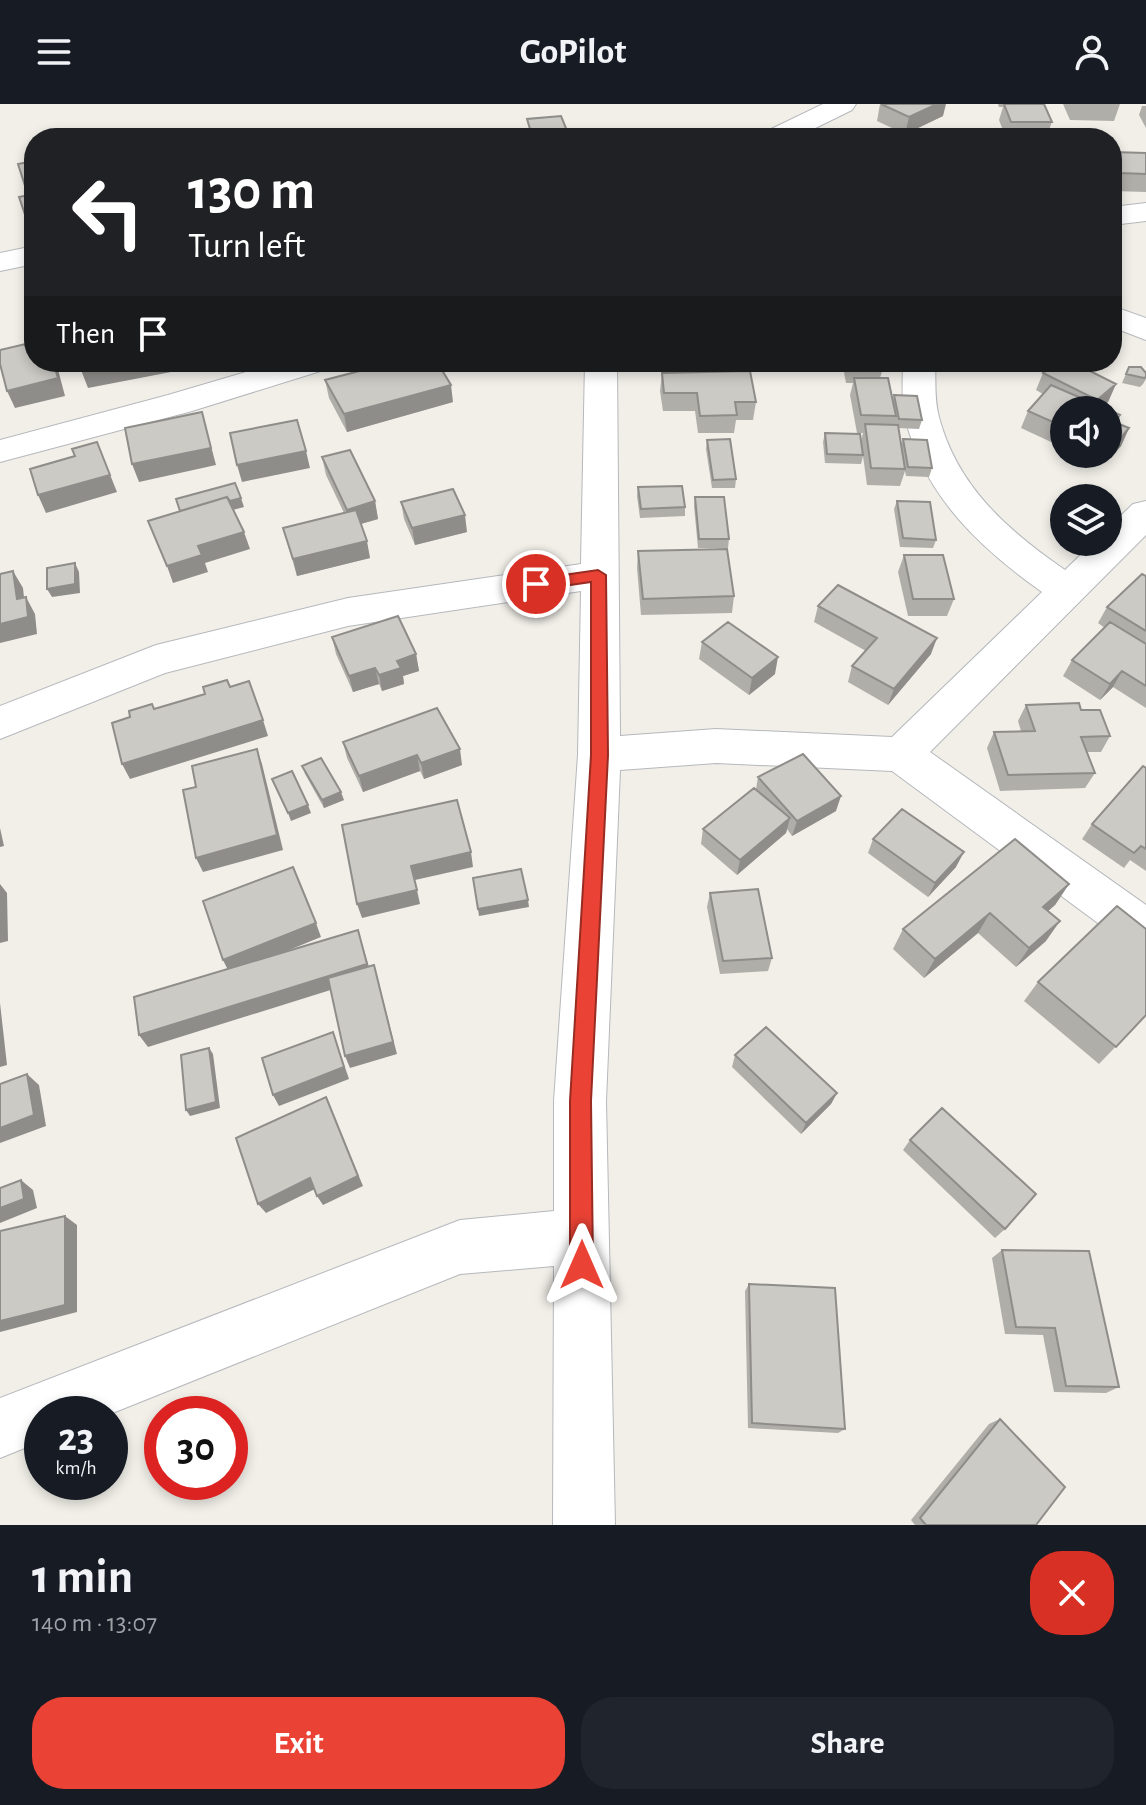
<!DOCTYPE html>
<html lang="en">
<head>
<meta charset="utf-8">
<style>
	:root { --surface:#171b24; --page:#20242c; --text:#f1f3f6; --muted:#9ea1a6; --accent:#ea4335 }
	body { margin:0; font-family:"Alegreya Sans",sans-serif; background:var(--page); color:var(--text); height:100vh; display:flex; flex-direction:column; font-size:30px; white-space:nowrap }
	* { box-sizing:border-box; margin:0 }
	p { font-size:26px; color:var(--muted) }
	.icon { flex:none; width:44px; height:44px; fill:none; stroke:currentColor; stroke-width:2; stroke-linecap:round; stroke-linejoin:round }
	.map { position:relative; height:1421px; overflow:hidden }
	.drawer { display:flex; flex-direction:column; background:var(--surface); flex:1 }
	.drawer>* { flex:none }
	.top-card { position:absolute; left:24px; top:24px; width:1098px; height:244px; border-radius:32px; box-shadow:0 4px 12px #0003; background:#202124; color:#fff; overflow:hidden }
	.buttons { position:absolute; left:1050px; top:292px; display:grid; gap:16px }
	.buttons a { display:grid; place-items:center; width:72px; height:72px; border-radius:50%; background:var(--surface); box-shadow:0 4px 12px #0003; font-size:40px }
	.speed { position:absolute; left:24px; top:1292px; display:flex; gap:16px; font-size:40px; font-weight:700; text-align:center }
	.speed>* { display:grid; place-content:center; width:104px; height:104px; border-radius:50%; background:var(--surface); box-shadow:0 4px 12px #0003; line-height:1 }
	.speed small { font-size:20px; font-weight:400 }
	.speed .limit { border:12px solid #d22; background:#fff; color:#111 }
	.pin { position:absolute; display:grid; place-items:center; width:68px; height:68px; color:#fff; margin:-34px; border:4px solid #fff; border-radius:50%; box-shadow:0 2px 8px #0007 }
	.me { position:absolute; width:88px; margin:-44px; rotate:0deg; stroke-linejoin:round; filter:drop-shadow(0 0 6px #0008) }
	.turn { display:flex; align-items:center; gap:28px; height:168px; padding:0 32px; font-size:36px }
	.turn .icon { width:104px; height:104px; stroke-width:2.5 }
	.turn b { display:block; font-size:56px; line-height:68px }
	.then { display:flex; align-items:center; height:76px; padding:0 32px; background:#0003; gap:16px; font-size:30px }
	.round { display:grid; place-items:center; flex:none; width:84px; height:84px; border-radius:32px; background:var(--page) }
	.overview { display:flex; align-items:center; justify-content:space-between; height:136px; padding:0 32px }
	h1 { font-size:48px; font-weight:700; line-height:60px }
	.action { display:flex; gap:16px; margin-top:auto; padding:16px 32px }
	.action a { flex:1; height:92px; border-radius:32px; background:var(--accent); color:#fff; font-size:32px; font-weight:700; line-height:92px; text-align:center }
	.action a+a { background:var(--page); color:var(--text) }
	header { display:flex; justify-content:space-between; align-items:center; height:104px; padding:0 32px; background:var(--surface); font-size:36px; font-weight:700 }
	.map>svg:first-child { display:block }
</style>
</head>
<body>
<header><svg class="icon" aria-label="menu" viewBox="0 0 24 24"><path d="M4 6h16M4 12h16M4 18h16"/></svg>GoPilot<svg class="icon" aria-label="person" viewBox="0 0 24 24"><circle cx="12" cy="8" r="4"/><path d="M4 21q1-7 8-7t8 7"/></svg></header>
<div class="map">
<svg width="1146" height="1421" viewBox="0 0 1146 1421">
	<rect width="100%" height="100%" fill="#f1efe8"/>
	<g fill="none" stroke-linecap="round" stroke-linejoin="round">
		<defs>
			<path id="minor" d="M823,0H856L852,6L795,34H761L765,28Z
				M1146,99V117L1112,121V103Z
				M34,142V160L0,167V149Z
				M1112,202L1146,214V236L1112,223Z
				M280,258H331L327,265L192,307L0,358V336L168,291Z
				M585,258H617L620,632L716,625L892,633L1042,488C980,444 923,391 905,313C901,295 903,276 903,258H935C936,276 934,295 939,313C957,382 1008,427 1065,466L1094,438H1108V424L1133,400L1146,397V431L930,648L1146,801V848L1129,842L892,667L716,659L620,666L606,997L615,1421H553L554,1162L460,1170L110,1310H42V1337L0,1354V1294L460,1116L554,1107V997L578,651L581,487L348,522L165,569L0,635V602L156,541L348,494L581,460Z"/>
		</defs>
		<!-- minor casing -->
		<use href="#minor" stroke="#b5b8bc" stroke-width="2"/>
		<!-- minor -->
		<use href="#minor" fill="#fff" fill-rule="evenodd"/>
	</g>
	<!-- wall -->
	<path fill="#afaea9" d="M880,0L943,12L908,29L951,34H906L908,29L905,30L877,17Z
		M998,0H1044L1052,18L1046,34H1006L999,16L1003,3H999Z
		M1063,0H1120L1114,17L1070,16Z
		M1142,2H1146V24L1139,11Z
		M1112,48L1146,49V88L1113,87L1112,84Z
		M691,258H748L747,267L756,298L753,316H736L734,329H698L695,307H663L660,287L662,269L692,268Z
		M842,258H883L884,261L880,274L893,296L894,291L922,316L919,325L898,324L901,343L903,335L932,364L929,373L906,372L905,367L900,382L867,381L863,352L861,360L825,359L823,338L825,329L861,337L863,329H857L850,291L853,279H846Z
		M1129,263L1146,269V275L1143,280L1140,283L1122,279Z
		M1043,269L1116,280L1108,298L1102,303L1120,311L1117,319L1129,324L1121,342L1111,354L1103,350H1108V306H1064V344L1021,324L1028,307L1043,290L1036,286Z
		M325,276L453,298L347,328L329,294Z
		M707,336L736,375L735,384H712L706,345Z
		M1079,350H1094L1090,355Z
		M322,353L375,397L378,415L361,420L370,454L297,472L283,424L344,409L326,371Z
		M638,383L685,403V412L640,414L637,392Z
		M695,393L729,435L728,444H698L694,402Z
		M897,397L936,436L933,444L900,443L894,405Z
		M401,398L467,428L415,441L404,415Z
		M638,447L734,492L732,509L641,511L637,464Z
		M904,451L954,495L947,512H908L898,468Z
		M1146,472V604L1113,583L1100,596L1063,572L1072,556L1105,524L1098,519L1107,503Z
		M818,502L931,550L888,601L848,578L852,562L866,547L814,518Z
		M332,533L416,550L419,567L403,572L404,580L382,587L379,580L353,588L336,550Z
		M702,538L775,570L749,591L699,555Z
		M1026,601L1081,606L1110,632L1101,648H1087L1095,669L1085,684L1000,687L987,644L994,628L1021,627L1018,617Z
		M343,638L462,661L424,675L420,667L363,688L347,654Z
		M302,662L344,696L324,704L305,670Z
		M1146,664V767L1130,756L1124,764L1082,735L1092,720Z
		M758,673L836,707L792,732L787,725L786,729L737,771L701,740L703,725L756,685Z
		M873,735L956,763L928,793L868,749Z
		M1069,780L1055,801L1048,807L1046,837L1016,863L978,829L924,874L893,845L903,825Z
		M710,789L772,854L768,867L720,870L707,803Z
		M1038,878L1146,911L1099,960L1024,897Z
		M735,951L837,989L831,1000L801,1030L732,963Z
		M910,1036L1005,1125L995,1134L903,1046Z
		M1002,1146L1119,1283L1106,1289L1054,1288L1043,1231L1005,1230L992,1154Z
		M749,1180L845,1325L838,1329L748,1324L745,1187Z
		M1000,1315L1036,1421H915L911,1416L989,1320Z"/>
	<!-- shaded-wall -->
	<path fill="#8f8d8a" d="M937,0H946L943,12L905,30L909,13Z
		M53,258H56L65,292L15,304L7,287Z
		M124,258H168L171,268L88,284L81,266Z
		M1116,280L1108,298L1099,306H1093L1097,296Z
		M451,281L453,298L347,328L344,310Z
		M202,308L216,361L139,378L132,360Z
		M1129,324L1121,342L1111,354L1119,336Z
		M97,338L117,388L46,409L38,391Z
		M306,347L310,364L242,378L237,361Z
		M241,394L244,403L184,419L181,410Z
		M375,397L378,415L350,423L347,406Z
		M465,411L467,428L415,441L412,424Z
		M244,428L250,445L205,459L208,468L173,479L167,462L198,442Z
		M367,437L370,454L297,472L293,455Z
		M75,459L79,468L80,489L52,493L47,485Z
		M13,467L23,484L26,512L17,495Z
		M26,493L35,510L37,530L0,539V520Z
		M937,534L931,550L888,601L894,585Z
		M416,550L419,567L403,572L404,580L382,587L379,571L397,557Z
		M778,553L775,570L749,591L752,574Z
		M375,564L379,580L353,588L349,572Z
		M1122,567L1113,583L1100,596L1110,580Z
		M263,616L268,632L130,675L122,660Z
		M257,645L262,660L283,746L203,768L196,754Z
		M460,645L462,661L424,675L421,659Z
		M417,651L420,667L363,688L359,672Z
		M341,688L344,696L324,704L322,696Z
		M841,692L836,707L792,732L797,717Z
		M308,701L311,709L291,717L288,709Z
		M790,714L786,729L737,771L740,756Z
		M0,724L4,742L0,743Z
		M471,748L473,763L415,776L411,762Z
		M964,748L956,763L928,793L935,779Z
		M0,780L7,789L8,837L0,839Z
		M1069,780L1055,801L1030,823L1043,803Z
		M417,786L420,800L362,814L357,800Z
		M528,796L529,803L479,812L478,805Z
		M990,809L978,829L924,874L935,855Z
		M1060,817L1046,837L1016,863L1029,844Z
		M316,819L321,833L230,870L223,856Z
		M358,826L372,873L148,943L139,931Z
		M374,861L397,950L350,964L345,952Z
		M0,899L7,961L0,963Z
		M333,928L349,975L279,1002L273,991Z
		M209,944L213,950L220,1004L190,1012L186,1006Z
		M27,970L39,981L46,1022L0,1039V1024Z
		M837,989L831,1000L801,1030L806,1019Z
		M326,993L363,1082L323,1101L317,1092Z
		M310,1074L317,1084L266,1109L258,1100Z
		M21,1076L33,1086L37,1104L0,1119V1104Z
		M65,1112L77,1121V1208L0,1228V1217Z"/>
	<!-- building -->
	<path fill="#cccac5" stroke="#8f8d8a" stroke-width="2" d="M881,0H937L909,13Z
		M1004,0H1044L1052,18H1011Z
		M561,12L570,34H526L524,26L530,25L527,15Z
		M948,28L951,34H910L908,29Z
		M1112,48L1146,49V70L1120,69Z
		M34,57V86L27,88L18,60Z
		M34,90V124L30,125L19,93Z
		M34,238V258H53L58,274L7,287L0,260V246Z
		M80,258H124L81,266Z
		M394,258H437L451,281L344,310L325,276Z
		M694,258H748V260H694Z
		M850,258H883L884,261H850Z
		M1056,258H1072L1116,280L1097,296L1043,269Z
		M1129,263H1141L1146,269V273L1144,274L1126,270Z
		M750,267L756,298H735L737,311L700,312L697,289H664L662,269Z
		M854,274H888L896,312L861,311Z
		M1051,281L1120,311L1114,318L1129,324L1119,336L1108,331V306H1064V323L1028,307Z
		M894,291L917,292L922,316L899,315Z
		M202,308L211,344L132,360L125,324Z
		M297,316L306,347L237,361L230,329Z
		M865,320L898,321L905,365L871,364Z
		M825,329L860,330L863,351L827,350Z
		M730,335L736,375L713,376L707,336Z
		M903,335L927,336L932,364L908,363Z
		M97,338L110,371L38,391L30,365L75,352L72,345Z
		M350,346L375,397L347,406L322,353Z
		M235,379L241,394L230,397L227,393L180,407L176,395Z
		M682,382L685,403L641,405L638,383Z
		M453,385L465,411L412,424L401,398Z
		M227,393L244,428L198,442L202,451L167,462L148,417Z
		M695,393H724L729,435H699Z
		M897,397L930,398L936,436L903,434Z
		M356,406L367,437L293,455L283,424Z
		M727,445L734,492L643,495L638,447Z
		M904,451H943L954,495H913Z
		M75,459V480L47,485V464Z
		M13,467L17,495L26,493L28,513L0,520V470Z
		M1142,470L1146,472V527L1107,503Z
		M838,481L937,534L894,585L852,562L877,534L818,502Z
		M398,512L416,550L397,557L401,564L379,571L375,564L349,572L332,533Z
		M728,518L778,553L752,574L702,538Z
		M1110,518L1146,540V582L1122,567L1110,580L1072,556Z
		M227,576L230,583L249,577L263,616L122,660L112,619L130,613L129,607L152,600L154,605L205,590L203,583Z
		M1079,599L1081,606H1100L1110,632L1081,633L1095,669L1008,671L994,628L1035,627L1026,601Z
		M437,604L460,645L421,659L417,651L359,672L343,638Z
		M257,645L277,731L196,754L183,686L196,683L192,662Z
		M803,650L841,692L797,717L758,673Z
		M321,654L341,688L322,696L302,662Z
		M1143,662L1146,664V745L1141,742L1134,749L1092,720Z
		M292,667L308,701L288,709L272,675Z
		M754,684L790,714L740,756L703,725Z
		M457,696L471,748L411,762L417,786L357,800L342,721Z
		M902,705L964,748L935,779L873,735Z
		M1015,735L1069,780L1043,803L1060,817L1029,844L990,809L935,855L903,825Z
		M293,763L316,819L223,856L203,797Z
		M521,765L528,796L478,805L473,774Z
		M758,785L772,854L723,857L710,789Z
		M1117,802L1146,825V911L1116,943L1038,878Z
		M358,826L367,860L139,931L134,893Z
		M374,861L393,938L345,952L328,874Z
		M766,923L837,989L806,1019L735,951Z
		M333,928L344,963L273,991L262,954Z
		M209,944L216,998L186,1006L181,951Z
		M27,970L34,1011L0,1024V980Z
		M326,993L358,1072L317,1092L310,1074L258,1100L236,1034Z
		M942,1004L1036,1090L1005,1125L910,1036Z
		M21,1076L24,1095L0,1104V1084Z
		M65,1112V1201L0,1217V1127Z
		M1002,1146L1089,1147L1119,1283L1066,1282L1055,1224L1016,1223Z
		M749,1180L835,1184L845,1325L752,1319Z
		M1000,1315L1065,1383L1036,1421H926L920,1414Z"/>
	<!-- route -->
	<path fill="#ea4335" stroke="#982c22" stroke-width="2" d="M598,466L606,471L608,651L591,997L593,1161L590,1169L582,1172L574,1169L570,1161V997L591,651V478L536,486L528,480L536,475Z"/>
</svg>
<div class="buttons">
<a><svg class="icon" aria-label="sound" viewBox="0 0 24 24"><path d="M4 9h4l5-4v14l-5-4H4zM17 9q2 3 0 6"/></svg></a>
<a><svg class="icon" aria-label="layers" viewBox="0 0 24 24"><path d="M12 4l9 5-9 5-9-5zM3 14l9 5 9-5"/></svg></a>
</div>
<div class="speed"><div>23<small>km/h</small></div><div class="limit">30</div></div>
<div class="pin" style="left:536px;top:480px;background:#d93025"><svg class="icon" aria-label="arrive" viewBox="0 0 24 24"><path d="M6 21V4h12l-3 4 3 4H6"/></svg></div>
<svg class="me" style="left:582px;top:1161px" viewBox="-20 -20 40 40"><path d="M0-17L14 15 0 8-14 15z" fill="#ea4335" stroke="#fff" stroke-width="4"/></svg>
<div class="top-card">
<div class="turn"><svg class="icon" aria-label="left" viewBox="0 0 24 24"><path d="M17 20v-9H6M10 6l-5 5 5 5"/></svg><div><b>130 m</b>Turn left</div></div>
<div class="then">Then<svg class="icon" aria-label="arrive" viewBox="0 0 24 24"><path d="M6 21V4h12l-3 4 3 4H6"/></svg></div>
</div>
</div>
<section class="drawer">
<div class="overview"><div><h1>1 min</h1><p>140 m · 13:07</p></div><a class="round" style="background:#d93025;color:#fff"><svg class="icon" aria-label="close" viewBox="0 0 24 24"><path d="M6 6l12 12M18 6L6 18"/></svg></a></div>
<div class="action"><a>Exit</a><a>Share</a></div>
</section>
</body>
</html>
